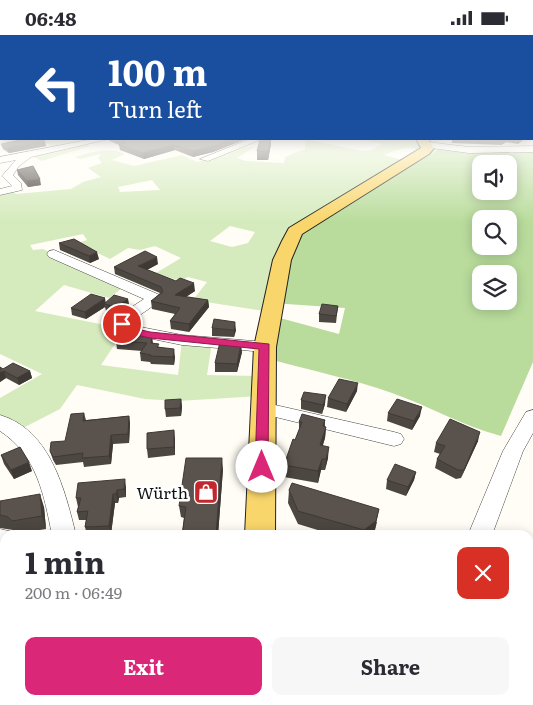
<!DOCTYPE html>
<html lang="en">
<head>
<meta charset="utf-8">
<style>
	:root { --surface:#fff; --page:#f7f7f7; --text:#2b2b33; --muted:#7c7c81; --accent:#db2777 }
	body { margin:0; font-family:Literata,serif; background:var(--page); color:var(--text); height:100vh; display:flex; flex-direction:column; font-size:19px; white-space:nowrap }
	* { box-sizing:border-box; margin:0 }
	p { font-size:16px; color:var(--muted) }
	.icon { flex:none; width:28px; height:28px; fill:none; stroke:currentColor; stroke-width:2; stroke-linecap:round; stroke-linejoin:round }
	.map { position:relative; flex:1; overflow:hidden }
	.sheet { position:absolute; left:0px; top:495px; width:534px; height:175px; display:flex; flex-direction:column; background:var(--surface); border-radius:15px 15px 0 0; box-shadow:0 2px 12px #0003 }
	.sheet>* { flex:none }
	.hud { position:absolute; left:0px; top:0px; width:534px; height:105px; box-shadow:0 2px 12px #0003; background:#1a4fa0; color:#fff; overflow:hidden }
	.buttons { position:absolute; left:472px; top:120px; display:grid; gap:10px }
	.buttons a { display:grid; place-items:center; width:45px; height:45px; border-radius:10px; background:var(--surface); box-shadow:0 2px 12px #0003; font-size:25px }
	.pin { position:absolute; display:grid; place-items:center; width:42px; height:42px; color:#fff; margin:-21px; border:2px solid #fff; border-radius:50%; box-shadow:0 1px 5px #0007 }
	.me { position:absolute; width:55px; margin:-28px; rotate:0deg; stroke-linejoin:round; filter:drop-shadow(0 0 4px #0008) }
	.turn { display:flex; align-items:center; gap:18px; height:105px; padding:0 25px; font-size:22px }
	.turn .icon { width:65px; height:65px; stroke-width:2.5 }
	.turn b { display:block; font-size:35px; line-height:42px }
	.round { display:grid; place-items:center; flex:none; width:52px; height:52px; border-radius:10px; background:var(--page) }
	.headline { display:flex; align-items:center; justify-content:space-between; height:85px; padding:0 25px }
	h1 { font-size:30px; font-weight:700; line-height:38px }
	.cta { display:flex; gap:10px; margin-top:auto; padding:10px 25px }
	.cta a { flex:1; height:58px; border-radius:10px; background:var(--accent); color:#fff; font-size:20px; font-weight:700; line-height:58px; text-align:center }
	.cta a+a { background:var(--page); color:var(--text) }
	.status { display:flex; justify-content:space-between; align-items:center; height:35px; padding:0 25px; background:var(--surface); direction:ltr }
	.status svg { height:14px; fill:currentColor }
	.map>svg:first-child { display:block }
</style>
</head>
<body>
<div class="status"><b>06:48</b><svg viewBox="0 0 49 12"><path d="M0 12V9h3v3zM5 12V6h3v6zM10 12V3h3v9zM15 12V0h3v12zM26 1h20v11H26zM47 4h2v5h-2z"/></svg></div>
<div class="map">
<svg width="533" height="670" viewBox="0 0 533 670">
	<rect width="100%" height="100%" fill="#fffdf5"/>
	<!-- green -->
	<path fill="#d5ebbd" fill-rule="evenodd" d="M39,104H76L90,111L42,126L34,122L58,114Z
		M305,104L363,116L371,115L383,109L360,104H445L436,108L444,111L432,119L419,120L424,116C409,111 399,113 384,120L409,127L271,277L193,265L207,247L188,242L180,246L156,238L181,223L155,211L140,215L128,213L110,224L77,208L87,205L83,199L30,210L33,215L43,214L125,251L109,263L64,250L35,276L125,294L101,330L178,340L182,305L212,307L207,340L263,341L262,361L178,366L145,364L77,350L60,374L17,396L0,387V363L42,339L0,319V157L12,155L16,159L71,154L83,147L101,142L88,133L102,128L98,123L101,119L80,124L75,122C92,117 108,112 125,119L112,125L134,131L182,120L197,127C217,121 234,112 254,112L237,123L246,126L284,128L285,122L305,114ZM152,145L160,155L120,157L118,152ZM230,191L255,197L248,208L232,212L210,206Z"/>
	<!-- forest -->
	<path fill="#b9dc9c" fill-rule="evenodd" d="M444,111L533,116V327L501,401C463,391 429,371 392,358C353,344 312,336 273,325L280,283L339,299L345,273L272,268L290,206L419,120L432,119ZM481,129H509V156H481ZM481,184H509V211H481ZM481,239H509V266H481Z"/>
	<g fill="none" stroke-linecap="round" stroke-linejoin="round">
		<defs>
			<path id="minor" d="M93,104H109L31,122L19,131L13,140L21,148L22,155L0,160V154L12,151L2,141L16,125L0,128V122Z
				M250,104H262L208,126L200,124Z
				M427,107L469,112L533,111V117L469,118L424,112V108Z
				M54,215L160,260L162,263L160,266L130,287V290L182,300L265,307L271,308L273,312L271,316L265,317L182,310L119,297L113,289L118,281L144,264L49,222L47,219L49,216Z
				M262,367L394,397L401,399L404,404L401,409L394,411L255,377L253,373L255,369Z
				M533,375V398L523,416L492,500H468L503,416L526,377Z
				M0,380C51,395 65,456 76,500H52C44,460 37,420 0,396Z
				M0,494L13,497L15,500H5V514H0Z
				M0,634L5,636V665H35L37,670H4L0,667Z"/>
			<path id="major" d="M416,104H428L434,113L429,119L302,199L291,225L276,312L275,500H245L254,312L273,225L282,206L289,193L421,113Z
				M184,665H222L220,670H182Z"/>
		</defs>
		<!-- minor casing -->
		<use href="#minor" stroke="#444" stroke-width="1"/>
		<!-- major casing -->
		<use href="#major" stroke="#222" stroke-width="2"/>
		<!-- minor -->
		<use href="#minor" fill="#fff" fill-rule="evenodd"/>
		<!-- major -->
		<use href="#major" fill="#f9d66b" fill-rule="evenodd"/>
	</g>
	<!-- wall -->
	<path fill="#4d4742" d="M109,104H246L213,117L193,122L175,115L144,124L120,115L119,110L110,106Z
		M263,104H271V109L268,125H257V116Z
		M452,104H524L518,109L506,107L501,110L452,108Z
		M1,109L46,111L9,118L3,114Z
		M17,135L41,150L28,152L18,140Z
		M59,208L99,224L90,228L60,215Z
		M158,229L147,235L195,256L186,262L208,265L209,272L189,297L171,294L170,286L175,279L152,274L151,266L160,258L115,239L114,232Z
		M128,264L129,271L117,279L106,276L105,272L86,284L72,280L71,273Z
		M338,271L336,288L319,287V279Z
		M212,293L236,295L234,302L212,301Z
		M152,300L153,308L175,322L174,330L151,329L150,327L141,326L140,318L142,316L117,314L116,306Z
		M242,317L237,337H215V328Z
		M0,332L3,334L30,336L32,343L19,350L6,343L0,347Z
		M357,356L346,377L327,372L328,363Z
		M181,364L182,372L181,381L166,382L165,374Z
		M301,365L325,369L322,379L301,374Z
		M84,378L86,385L129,381L130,389L129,408L113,409L111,429L84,432L83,427L56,430L53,425L50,416L65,406Z
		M388,378L420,381L412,395L387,386Z
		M325,385V392H326L325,403L323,410L328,423L325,435H321L318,448L284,442V430L299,396V387Z
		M175,404V420L148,423L147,414Z
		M478,406L461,443L456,444L435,433L437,424L440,419L434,417L436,408Z
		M1,420L32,436L14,444L4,429Z
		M223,434L218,500H182L184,483L181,482L179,471Z
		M416,437L414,445L406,461L386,454L387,445Z
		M126,452V462L119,463L118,468H115L111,499L87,500L85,492L86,485H79L77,477L78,472L76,463Z
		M289,455L377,487L374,499L373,500H334L298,489L288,468Z
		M0,466L44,472L46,494L16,499L13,495L0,493Z
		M5,573V589L3,588L0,581V578Z"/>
	<!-- shaded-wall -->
	<path fill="#3f3936" d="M233,104H246L213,117L193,122V116Z
		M270,104L271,109L268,125V117Z
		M504,104H507L506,107L501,110L503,105Z
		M519,104H524L518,109Z
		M45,106L46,111L9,118L7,113Z
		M174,110L175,115L144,124L143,118Z
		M40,144L41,150L28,152L27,146Z
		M97,217L99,224L90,228L89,221Z
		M157,222L158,229L139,239L138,231Z
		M194,248L195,256L176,268L175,260Z
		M105,263L106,269H104L105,272L86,284L85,277Z
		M128,264L129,271L117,279L116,272Z
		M208,265L209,272L189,297V289Z
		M235,287L236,295L234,302V295Z
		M241,309L242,317L237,337V329Z
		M174,314L175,322L174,330L173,322Z
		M4,336L6,343L0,347V338Z
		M30,336L32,343L19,350L17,343Z
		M358,348L357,356L346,377L347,369Z
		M326,360L325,369L322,379L323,370Z
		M181,364L182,372L181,381L180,373Z
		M422,372L420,381L412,395L414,386Z
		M129,381L130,389L129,408L128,399Z
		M326,392L325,403L319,421L320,410Z
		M174,395L175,404V420L174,412Z
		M480,397L478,406L461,443L464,435Z
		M111,400L113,409L111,429L109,421Z
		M329,412L328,423L325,435L326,424Z
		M222,423L223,434L218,500H216Z
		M322,424L321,435L318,448V436Z
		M29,427L32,436L14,444L11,435Z
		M416,437L414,445L406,461L408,452Z
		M125,444L126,452V462L124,454Z
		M117,455L119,463L118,468L116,459Z
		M40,459L44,472L46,494L42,481Z
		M113,459L115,468L111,499L109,491Z
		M379,474L374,499L373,500H363L364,495Z
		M533,605V608L529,614V612Z
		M90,665H98L95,670H86Z
		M299,665H313L301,668V670H294Z"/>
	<!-- building -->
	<path fill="#5a524d" stroke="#3f3936" d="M26,104H40L45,106L7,113L1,109Z
		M116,104H233L213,111L193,116L174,110L143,118L119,110L126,108Z
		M263,104H270L268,117L257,116L260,105Z
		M469,104H504L503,105Z
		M33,131L40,144L27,146L17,135Z
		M74,204L97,217L89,221L59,208Z
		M145,216L157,222L138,231L176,246L180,243L194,248L175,260L208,265L189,289L170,286L180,273L151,266L163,257L161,252L114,232Z
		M91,259L105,263L85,277L71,273Z
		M114,260L128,264L116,272L104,269Z
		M322,269L338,271L336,281L319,279Z
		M214,284L235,287L234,295L212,293Z
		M121,297L152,300L151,308L159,309L157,312L174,314L173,322L150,321L151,320L140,318L147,308L116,306Z
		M220,307L241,309L237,329L215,328Z
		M13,328L30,336L17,343L4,336L0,338V332L3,334Z
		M339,344L358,348L347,369L328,363Z
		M304,357L326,360L323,370L301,365Z
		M181,364L180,373L165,374V365Z
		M397,364L422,372L414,386L388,378Z
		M84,378L83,386L129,381L128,399L111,400L109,421L82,423L83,418L53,422L50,416L51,407L65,406L71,379Z
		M302,379L325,385L323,391L326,392L320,410L329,412L326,424H322L318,436L284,430L293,404L295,405L302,387H299Z
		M450,384L480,397L464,435H458L437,424L445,411L436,408Z
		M174,395V412L147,414V398Z
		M20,412L29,427L11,435L1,420Z
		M186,423H222L216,500H182L186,472L179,471Z
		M395,429L416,437L408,452L387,445Z
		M125,444L124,454L117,455L116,459H113L109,491L85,492L88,476L77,477L81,463H76L78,448Z
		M292,448L379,474L376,486L364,495L298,476L289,455Z
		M40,459L42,481L12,486L8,482L0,480V466Z
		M5,573V583L0,579V578Z
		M529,587L533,591V605L529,612Z
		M44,665H90L86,670H40Z
		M260,665H301L302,668L294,670H261Z"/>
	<!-- sky -->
	<linearGradient id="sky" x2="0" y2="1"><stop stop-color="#95c6ee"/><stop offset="0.5" stop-color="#fffefa"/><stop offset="1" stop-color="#fffefa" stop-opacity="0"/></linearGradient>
	<rect width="533" height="187" fill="url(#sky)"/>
	<!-- route -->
	<path fill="#db2777" stroke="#8e194d" d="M122,286L129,292L150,297L269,309L268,432L266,436L262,437L255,432L259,314L150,303L122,297L116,289Z"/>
	<!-- icons -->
	<defs>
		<symbol id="shop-square" viewBox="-11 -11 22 22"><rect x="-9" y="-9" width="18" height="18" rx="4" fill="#c4262e" stroke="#fff"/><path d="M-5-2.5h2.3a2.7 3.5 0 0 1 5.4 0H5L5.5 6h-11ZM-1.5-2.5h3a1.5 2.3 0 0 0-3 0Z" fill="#fff"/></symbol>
	</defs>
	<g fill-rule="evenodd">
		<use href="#shop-square" x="192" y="443" width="28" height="28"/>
	</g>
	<g text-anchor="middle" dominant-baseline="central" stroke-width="5" stroke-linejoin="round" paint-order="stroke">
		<!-- near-poi labels -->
		<g font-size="16" fill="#111" stroke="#fff" text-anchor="end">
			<text x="188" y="457">Würth</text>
		</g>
	</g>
</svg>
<div class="buttons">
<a><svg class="icon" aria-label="sound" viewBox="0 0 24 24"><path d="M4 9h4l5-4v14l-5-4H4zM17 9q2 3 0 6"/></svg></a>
<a><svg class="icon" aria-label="search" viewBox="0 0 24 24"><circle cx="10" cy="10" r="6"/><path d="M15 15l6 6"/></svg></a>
<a><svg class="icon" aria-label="layers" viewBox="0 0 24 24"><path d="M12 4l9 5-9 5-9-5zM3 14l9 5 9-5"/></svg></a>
</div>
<div class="pin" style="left:122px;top:289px;background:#d93025"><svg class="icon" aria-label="arrive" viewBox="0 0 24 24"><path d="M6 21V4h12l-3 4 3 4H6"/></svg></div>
<svg class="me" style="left:262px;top:432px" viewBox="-20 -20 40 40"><circle r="19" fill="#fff"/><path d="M0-13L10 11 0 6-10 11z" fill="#db2777"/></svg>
<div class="hud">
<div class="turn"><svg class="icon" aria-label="left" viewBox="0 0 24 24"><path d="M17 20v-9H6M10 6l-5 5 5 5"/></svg><div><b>100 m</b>Turn left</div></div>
</div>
<section class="sheet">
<div class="headline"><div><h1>1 min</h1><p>200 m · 06:49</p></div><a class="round" style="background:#d93025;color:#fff"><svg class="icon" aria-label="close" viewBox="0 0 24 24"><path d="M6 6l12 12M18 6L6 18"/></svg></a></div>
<div class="cta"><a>Exit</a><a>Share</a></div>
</section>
</div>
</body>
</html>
